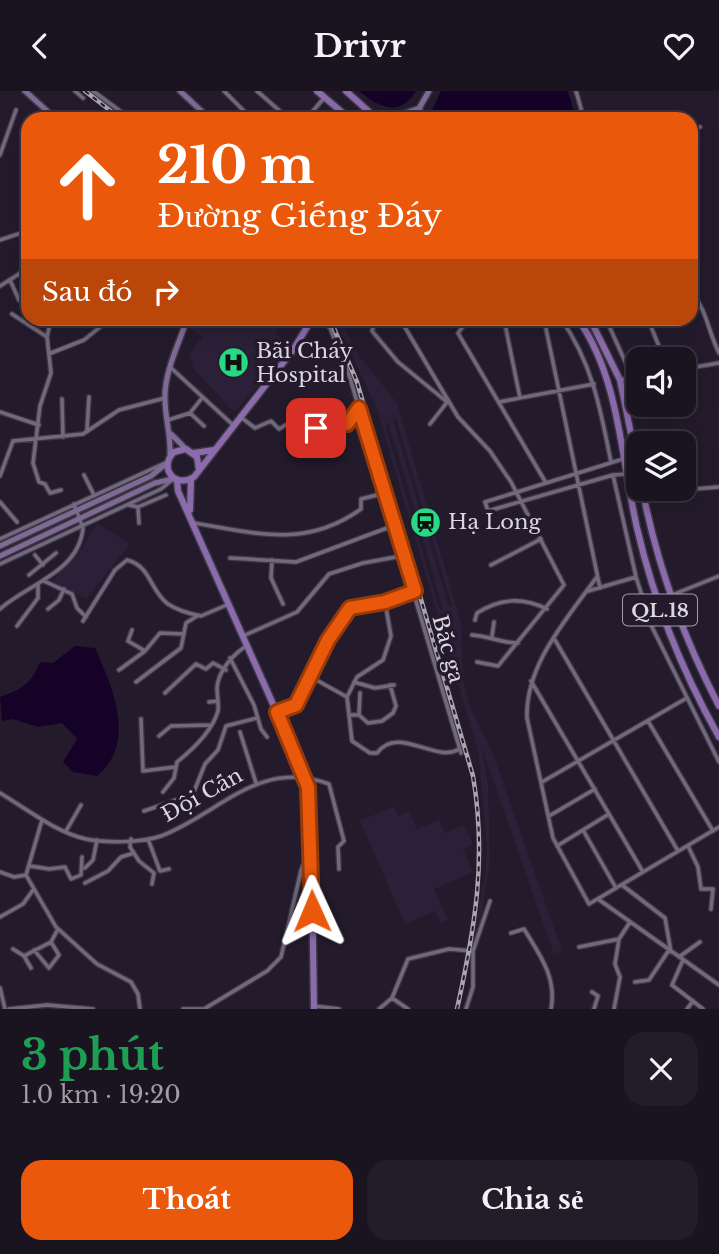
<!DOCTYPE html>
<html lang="vi">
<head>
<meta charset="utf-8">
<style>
	:root { --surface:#1a1421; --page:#231d2a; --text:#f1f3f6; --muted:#9f9ea5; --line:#38333f; --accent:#ea580c }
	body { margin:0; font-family:"Libre Baskerville",serif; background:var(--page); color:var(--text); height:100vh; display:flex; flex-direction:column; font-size:26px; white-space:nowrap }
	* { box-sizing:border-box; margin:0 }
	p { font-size:23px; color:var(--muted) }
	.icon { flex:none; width:38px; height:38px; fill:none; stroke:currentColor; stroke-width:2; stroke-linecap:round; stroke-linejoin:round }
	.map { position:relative; height:918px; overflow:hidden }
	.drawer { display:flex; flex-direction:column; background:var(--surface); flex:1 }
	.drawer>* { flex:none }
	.hud { position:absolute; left:21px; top:21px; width:677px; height:214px; border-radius:21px; box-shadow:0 4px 18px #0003,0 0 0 2px var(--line); background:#ea580c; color:#fff; overflow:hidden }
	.tools { position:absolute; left:626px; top:256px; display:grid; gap:14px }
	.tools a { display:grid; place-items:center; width:70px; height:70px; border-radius:14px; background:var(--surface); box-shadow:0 4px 18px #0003,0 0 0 2px var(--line); font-size:35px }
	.pin { position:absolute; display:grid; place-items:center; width:60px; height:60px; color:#fff; margin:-30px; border-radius:14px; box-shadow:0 4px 10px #0006 }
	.me { position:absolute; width:77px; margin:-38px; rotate:359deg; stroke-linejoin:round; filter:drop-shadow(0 0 5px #0008) }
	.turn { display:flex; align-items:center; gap:24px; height:147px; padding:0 21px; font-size:32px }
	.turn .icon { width:91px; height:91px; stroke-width:2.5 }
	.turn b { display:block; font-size:49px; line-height:60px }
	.then { display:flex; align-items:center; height:66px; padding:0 21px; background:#0003; gap:14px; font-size:26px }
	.round { display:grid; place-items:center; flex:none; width:74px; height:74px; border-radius:21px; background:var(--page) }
	.head { display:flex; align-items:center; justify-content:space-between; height:119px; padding:0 21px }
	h1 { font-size:42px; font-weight:700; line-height:52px; color:#1e9e55 }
	.cta { display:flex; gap:14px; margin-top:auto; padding:14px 21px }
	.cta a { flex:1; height:80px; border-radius:21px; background:var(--accent); color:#fff; font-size:28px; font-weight:700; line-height:80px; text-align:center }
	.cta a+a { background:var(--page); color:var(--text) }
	header { display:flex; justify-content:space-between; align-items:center; height:91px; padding:0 21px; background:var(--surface); font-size:32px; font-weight:700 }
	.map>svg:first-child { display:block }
</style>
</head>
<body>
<header><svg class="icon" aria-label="back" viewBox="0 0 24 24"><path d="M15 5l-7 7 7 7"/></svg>Drivr<svg class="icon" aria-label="heart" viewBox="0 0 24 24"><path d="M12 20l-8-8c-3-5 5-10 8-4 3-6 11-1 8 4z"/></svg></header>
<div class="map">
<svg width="719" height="918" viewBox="0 0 719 918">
	<rect width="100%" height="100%" fill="#231b2c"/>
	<!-- built -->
	<path fill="#2b2037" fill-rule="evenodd" d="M193,228H280L284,230L275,243L287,252L256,297L234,321L194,278L189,265L202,246L190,237Z
		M329,228L337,237L359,291L471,667L481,724L483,762L474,840L485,786L487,755L478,660L377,318L335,228H340L359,265L397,312L461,532L463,588L469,614L493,663L562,860L554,863L482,657L488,693L490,769L481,828L458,918H455L477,796V725L471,682L356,292ZM396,327L452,515L449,516L393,329ZM387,330L403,379L443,519H440L430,487L386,337Z
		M97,432L130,453L86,508L53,490L82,457Z
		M394,715L398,725L409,720L417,738L439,729L445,742L464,734L473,753L463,758L473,781L434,798L448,829L441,832L435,820L405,833L360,730Z"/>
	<!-- water -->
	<path fill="#170227" d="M359,0H416C400,27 378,16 359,0Z
		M441,0H568L576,28H428Z
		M75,555L95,557C113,597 137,652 97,685L73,681L63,671L77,648L62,632L38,636L13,628L2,630L0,606C21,599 32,592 40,571L53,572Z"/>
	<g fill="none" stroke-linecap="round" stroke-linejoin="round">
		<defs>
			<path id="street" d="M75,0L83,7
				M93,0L131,28
				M224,0L252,28
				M257,0L289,28
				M576,0L584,28
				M306,28L325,6
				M691,41L700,36
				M0,64L16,19
				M0,149L24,141L28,144
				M10,189L19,209
				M0,195L19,183L28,172
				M691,199C708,223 707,237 719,262
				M12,223L47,246
				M51,228L47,246L51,282L40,315L33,372L39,391L45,393L50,402L61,399
				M320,228L330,237L350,287L461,662
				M376,228L372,240L398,271L447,311
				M400,228L458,326L490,360L511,391L564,494L498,575L477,571
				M469,228L458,242L546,392
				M504,228L520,307
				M544,228L600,497
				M561,228C592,271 601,320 611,371
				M606,228L632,286
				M648,228L664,268
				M51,262L84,249L110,228
				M170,276L233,334
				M684,278L719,272
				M620,289L639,285
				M62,308L63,346
				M499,311L594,293
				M0,321L39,334
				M190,322L204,335
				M242,327L255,337L271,330L279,338L294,329
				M168,329L190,322L202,307
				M430,333L448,310
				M316,337L337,330L347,333L359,316
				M87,339L89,306
				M623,368L485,411L488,420L613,384L627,383
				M84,384L94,404
				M613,384L636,486L652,536L719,671
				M0,385L13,350L83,343L119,319L165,307
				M645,402L719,396
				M0,411L17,431
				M129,414L138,416L166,404
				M138,417L139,432
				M194,432C256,442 305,458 361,418V408L385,402
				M0,448L165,372
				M35,464L43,474
				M230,467L296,471L395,434
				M272,469L271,487L283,513
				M0,473L161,398L171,390
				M491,474L541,448
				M29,484L56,462
				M596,487C567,528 525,574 527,627L553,747L589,813L719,736
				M44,490L72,503L77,517L86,526
				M588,500L636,486
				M672,504L719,485
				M385,511L391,545L383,569L357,586L347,606L352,650L370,662H377C398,633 436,673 459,658
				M0,518C28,493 79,481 83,437L74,413
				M48,518L59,509L64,498
				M475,529L477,522C501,507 522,506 547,518
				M83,530L115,479L127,469C151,475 150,500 168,513C177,519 191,523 201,525L229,513
				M17,535L38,507V494
				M132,539L128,550L145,560L160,542L184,543
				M472,544C489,545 501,552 518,552
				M243,545L297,521L329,483L363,472L396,466L401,457
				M492,545L494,531
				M555,549L678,760
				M230,567L254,614L261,638L267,646
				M119,579L145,560
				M311,586L347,606
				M531,590L643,781
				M136,591L181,557L186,532L197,525
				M354,591L375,597L394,594
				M165,602L196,573L206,578L213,572L226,579
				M209,611L218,610
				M278,621L296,614L328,549L350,517L385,511L415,500
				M349,624H359L368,632L382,630L393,622L396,615L390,594
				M359,624L360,602
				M141,628L143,680L175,676
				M648,630L713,740
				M240,641L256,692
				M159,645L171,635L211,634
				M542,691L685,608
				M163,701L174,687L177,671C192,659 212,641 218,620C219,612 217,605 217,597C218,580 234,562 248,554
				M0,702C27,718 55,741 86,748C106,752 141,752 161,745C219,723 258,667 329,693L344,750L338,756L339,778
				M144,720L193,703L205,673L218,659L226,635L257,627
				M549,725L595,698
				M42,729L26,784L56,836L97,873L131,891L138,903L140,918
				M583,739L616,797
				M66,740L81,714
				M131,748L130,756L139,770L154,782L152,793
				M148,748L160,780L169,778
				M557,755L609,723
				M688,755L698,776L701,798H713L711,818
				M30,775L49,778L65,776L71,788L81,784L82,766
				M85,777L93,769L97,749
				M0,781L14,786L26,784
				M85,792L108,780L121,766L134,762
				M622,794L665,827L671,861
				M598,808L719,894
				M0,826L23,813L33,799
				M511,842L524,838C540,864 557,887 551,918
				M579,856L619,848
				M13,858L24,865L31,877
				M34,859L49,877L59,864L51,851
				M473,860L490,810
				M24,865L51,851L58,838
				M679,866L700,851
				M683,869L672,894L703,918
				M635,891L649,889L669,859
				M0,897L5,918
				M592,901L598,905L594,918
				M392,907L408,918
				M314,915L339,918
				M9,918L47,914L93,918
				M183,918H202
				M204,918L267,880L281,866L301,780L303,774L311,773
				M379,918L392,907L408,868L449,858L473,860V896L466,918
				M614,918L620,886L615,873L619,848L630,831
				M687,918L693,910"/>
			<path id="secondary" d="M25,0L56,28
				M180,0L210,28
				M387,28L420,17
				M413,28L429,0
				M171,343L186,358
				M170,364C171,344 165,327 165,308C164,281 179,253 187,228
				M0,455L151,385L167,372
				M0,465L155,392L173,388"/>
			<path id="primary" d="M317,0L350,28
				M346,0L377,28
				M578,228C620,288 621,368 637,437C654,511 682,580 719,646
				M590,228L620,289L639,382
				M194,362L214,359
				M199,379L197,366L186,358L174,361C158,377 175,398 194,386L293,259L312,228
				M177,390L178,400L306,687L311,721L314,918
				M642,397C657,474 683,546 719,615
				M190,419L191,389"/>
		</defs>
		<!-- street casing -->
		<use href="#street" stroke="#3d3745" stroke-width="6"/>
		<!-- secondary casing -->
		<use href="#secondary" stroke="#3d3745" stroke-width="8"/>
		<!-- primary casing -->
		<use href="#primary" stroke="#3d3745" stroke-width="9"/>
		<!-- street -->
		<use href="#street" stroke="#72687d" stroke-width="3.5"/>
		<!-- secondary -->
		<use href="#secondary" stroke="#7f6a95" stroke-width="5"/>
		<!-- primary -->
		<use href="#primary" stroke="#8c6bac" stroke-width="6"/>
		<defs>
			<path id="rail" d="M85,0L121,28
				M330,228L357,291L473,685C487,768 475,837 457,918"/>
		</defs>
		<!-- rail casing -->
		<use href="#rail" stroke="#aaa4b1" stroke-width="4.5"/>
		<!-- rail -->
		<use href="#rail" stroke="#231b2c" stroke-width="2" stroke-dasharray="5" stroke-linecap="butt"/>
	</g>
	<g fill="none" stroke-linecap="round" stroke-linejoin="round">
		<defs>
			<path id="route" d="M312,820L308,696L277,621L296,614L328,549L350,517L385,511L415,500L359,317L347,333L337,330L316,337"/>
		</defs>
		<!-- route casing -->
		<use href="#route" stroke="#983908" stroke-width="18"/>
		<!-- route -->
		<use href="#route" stroke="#ea580c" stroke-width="12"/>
	</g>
	<!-- icons -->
	<defs>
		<symbol id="hospital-disc" viewBox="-11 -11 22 22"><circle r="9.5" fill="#29d885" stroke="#231b2c"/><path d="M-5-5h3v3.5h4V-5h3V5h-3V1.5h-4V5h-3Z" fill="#111"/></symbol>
		<symbol id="station-disc" viewBox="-11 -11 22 22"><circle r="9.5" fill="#29d885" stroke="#231b2c"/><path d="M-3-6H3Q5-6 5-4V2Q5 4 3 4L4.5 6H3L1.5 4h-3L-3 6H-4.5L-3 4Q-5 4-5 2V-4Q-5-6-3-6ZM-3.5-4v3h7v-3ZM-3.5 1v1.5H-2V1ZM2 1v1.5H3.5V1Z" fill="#111"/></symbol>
	</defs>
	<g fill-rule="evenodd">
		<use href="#hospital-disc" x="216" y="254" width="35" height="35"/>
		<use href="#station-disc" x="408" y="414" width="35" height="35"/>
	</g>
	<g text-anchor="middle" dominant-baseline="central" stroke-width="7" stroke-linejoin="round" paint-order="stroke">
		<!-- shield labels -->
		<rect fill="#231b2c" stroke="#a39dab" stroke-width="2" x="623" y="503.5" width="74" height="31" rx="5"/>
		<g font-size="19" font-weight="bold" fill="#dad5e1">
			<text x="660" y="519">QL.18</text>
		</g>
		<!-- poi labels -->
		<g font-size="21" fill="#dad5e1" stroke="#231b2c" text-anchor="start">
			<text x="256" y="260">Bãi Cháy<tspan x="256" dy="24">Hospital</tspan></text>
			<text x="448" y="431">Hạ Long</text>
		</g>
		<!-- street labels -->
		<g font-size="21" fill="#dad5e1" stroke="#231b2c">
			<text transform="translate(448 558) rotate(75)">Bắc ga</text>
			<text transform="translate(202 704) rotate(-29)">Đội Cấn</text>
		</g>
	</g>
</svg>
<div class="tools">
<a><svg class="icon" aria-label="sound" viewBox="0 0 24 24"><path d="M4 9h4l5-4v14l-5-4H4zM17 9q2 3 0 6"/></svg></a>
<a><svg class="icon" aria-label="layers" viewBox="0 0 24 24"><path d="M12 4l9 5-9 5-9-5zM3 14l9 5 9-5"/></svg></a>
</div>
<div class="pin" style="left:316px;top:337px;background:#d93025"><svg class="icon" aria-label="arrive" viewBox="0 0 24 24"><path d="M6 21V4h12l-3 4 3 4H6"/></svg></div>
<svg class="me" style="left:312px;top:820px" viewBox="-20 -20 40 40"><path d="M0-17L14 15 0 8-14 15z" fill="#ea580c" stroke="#fff" stroke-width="4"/></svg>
<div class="hud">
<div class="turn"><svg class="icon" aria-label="ahead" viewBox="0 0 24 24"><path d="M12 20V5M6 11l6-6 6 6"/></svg><div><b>210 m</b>Đường Giếng Đáy</div></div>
<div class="then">Sau đó<svg class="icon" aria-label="right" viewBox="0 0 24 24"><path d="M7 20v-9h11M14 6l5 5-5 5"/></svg></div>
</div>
</div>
<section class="drawer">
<div class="head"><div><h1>3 phút</h1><p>1.0 km · 19:20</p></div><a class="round"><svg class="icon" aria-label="close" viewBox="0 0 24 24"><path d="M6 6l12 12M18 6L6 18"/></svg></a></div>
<div class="cta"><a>Thoát</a><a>Chia sẻ</a></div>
</section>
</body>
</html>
